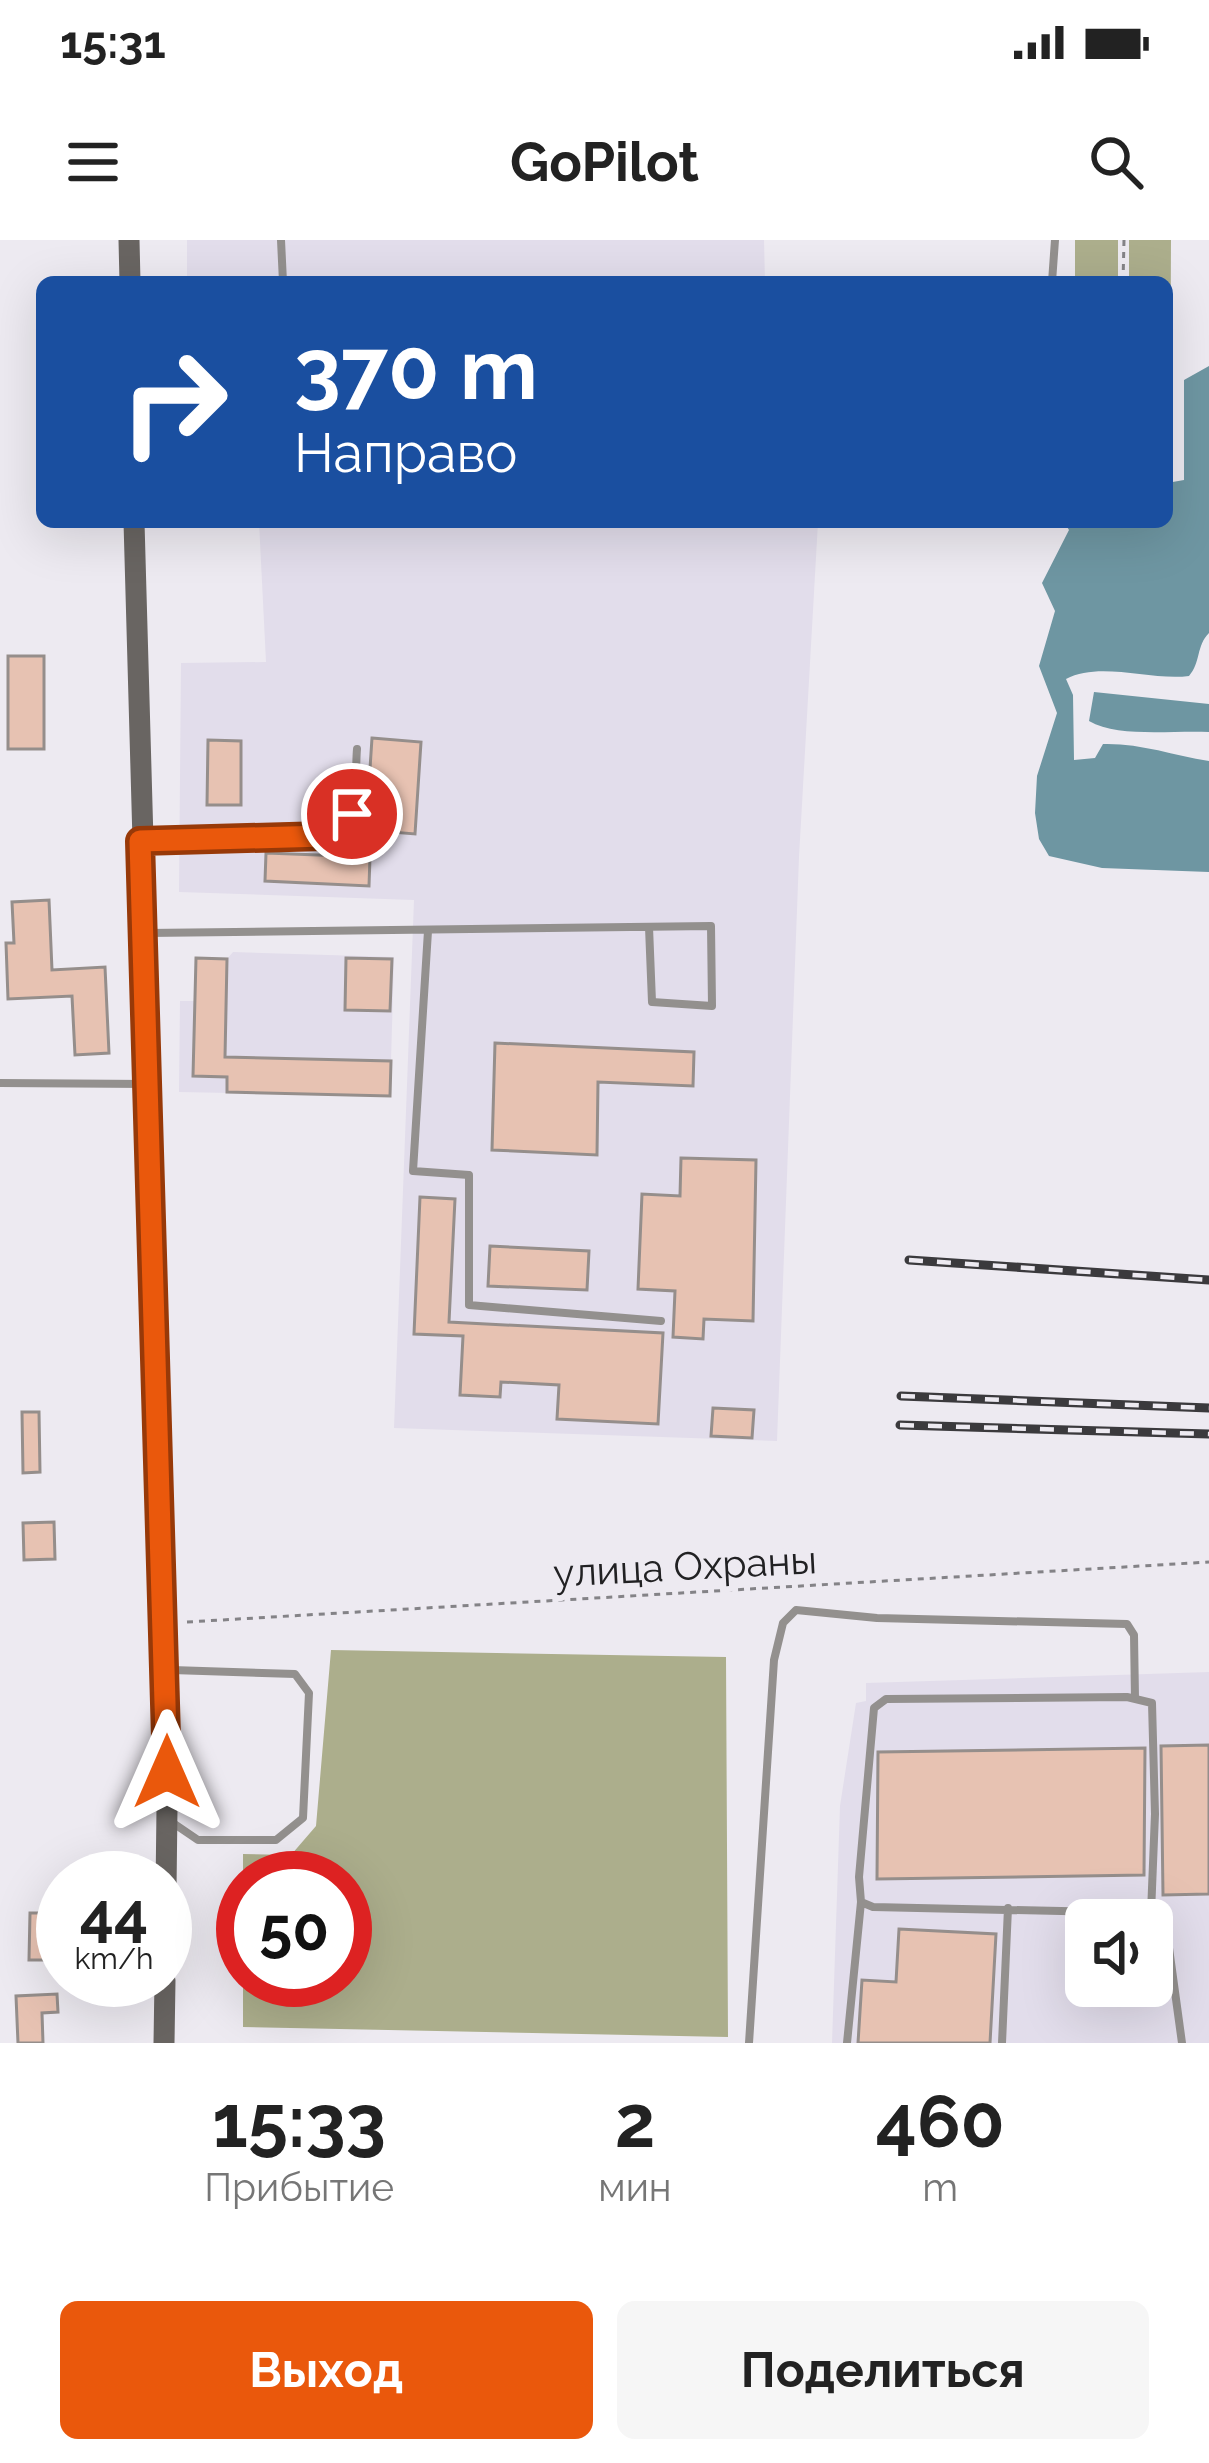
<!DOCTYPE html>
<html lang="ru">
<head>
<meta charset="utf-8">
<style>
	:root { --surface:#fff; --page:#f6f6f6; --text:#222; --muted:#767676; --accent:#ea580c }
	body { margin:0; font-family:Raleway,sans-serif; background:var(--page); color:var(--text); height:100vh; display:flex; flex-direction:column; font-size:45px; white-space:nowrap }
	* { box-sizing:border-box; margin:0 }
	p { font-size:39px; color:var(--muted) }
	.icon { flex:none; width:66px; height:66px; fill:none; stroke:currentColor; stroke-width:2; stroke-linecap:round; stroke-linejoin:round }
	.map { position:relative; height:1803px; overflow:hidden }
	.drawer { display:flex; flex-direction:column; background:var(--surface); flex:1 }
	.drawer>* { flex:none }
	.guide { position:absolute; left:36px; top:36px; width:1137px; height:252px; border-radius:18px; box-shadow:0 12px 48px #0002; background:#1a4fa0; color:#fff; overflow:hidden }
	.buttons { position:absolute; left:1065px; top:1659px; display:grid; gap:24px }
	.buttons a { display:grid; place-items:center; width:108px; height:108px; border-radius:18px; background:var(--surface); box-shadow:0 12px 48px #0002; font-size:60px }
	.speed { position:absolute; left:36px; top:1611px; display:flex; gap:24px; font-size:60px; font-weight:700; text-align:center }
	.speed>* { display:grid; place-content:center; width:156px; height:156px; border-radius:50%; background:var(--surface); box-shadow:0 12px 48px #0002; line-height:1 }
	.speed small { font-size:30px; font-weight:400 }
	.speed .limit { border:18px solid #d22; background:#fff; color:#111 }
	.pin { position:absolute; display:grid; place-items:center; width:102px; height:102px; color:#fff; margin:-51px; border:6px solid #fff; border-radius:50%; box-shadow:0 3px 12px #0007 }
	.me { position:absolute; width:132px; margin:-66px; rotate:0deg; stroke-linejoin:round; filter:drop-shadow(0 0 9px #0008) }
	.turn { display:flex; align-items:center; gap:42px; height:252px; padding:0 60px; font-size:54px }
	.turn .icon { width:156px; height:156px; stroke-width:2.5 }
	.turn b { display:block; font-size:84px; line-height:102px }
	.eta { display:flex; justify-content:space-evenly; align-items:center; height:204px; text-align:center }
	.eta b { font-size:72px; font-weight:700; line-height:84px }
	.button { display:flex; gap:24px; margin-top:auto; padding:24px 60px }
	.button a { flex:1; height:138px; border-radius:18px; background:var(--accent); color:#fff; font-size:48px; font-weight:700; line-height:138px; text-align:center }
	.button a+a { background:var(--page); color:var(--text) }
	.status { display:flex; justify-content:space-between; align-items:center; height:84px; padding:0 60px; background:var(--surface); direction:ltr }
	.status svg { height:33px; fill:currentColor }
	header { display:flex; justify-content:space-between; align-items:center; height:156px; padding:0 60px; background:var(--surface); font-size:54px; font-weight:700 }
	.map>svg:first-child { display:block }
</style>
</head>
<body>
<div class="status"><b>15:31</b><svg viewBox="0 0 49 12"><path d="M0 12V9h3v3zM5 12V6h3v6zM10 12V3h3v9zM15 12V0h3v12zM26 1h20v11H26zM47 4h2v5h-2z"/></svg></div>
<header><svg class="icon" aria-label="menu" viewBox="0 0 24 24"><path d="M4 6h16M4 12h16M4 18h16"/></svg>GoPilot<svg class="icon" aria-label="search" viewBox="0 0 24 24"><circle cx="10" cy="10" r="6"/><path d="M15 15l6 6"/></svg></header>
<div class="map">
<svg width="1209" height="1803" viewBox="0 0 1209 1803">
	<rect width="100%" height="100%" fill="#edeaf1"/>
	<!-- built -->
	<path fill="#e2ddeb" fill-rule="evenodd" d="M187,0H764L765,42H187Z
		M259,282H818L799,617L777,1201L394,1188L414,660L179,652L181,423L266,422Z
		M233,712L394,717L390,856L179,852L180,761H195L196,718L227,719Z
		M1209,1432V1803H832L840,1566L856,1463L866,1461V1443ZM1086,1680H1152V1746H1086Z"/>
	<!-- forest -->
	<path fill="#acae8c" d="M1075,0H1118V42H1075Z
		M1129,0H1171L1170,222L1167,42H1129Z
		M331,1410L726,1417L728,1797L243,1787V1740H345V1638H243V1683V1614L291,1615L316,1586Z"/>
	<!-- water -->
	<path fill="#6e96a2" d="M1209,126V393C1196,406 1201,422 1189,436C1151,441 1100,421 1066,439L1073,455L1074,520L1095,518L1103,504C1140,503 1172,515 1209,521V632L1102,628L1049,616L1039,599L1035,573L1037,536L1057,473L1039,426L1055,371L1042,343L1069,290L1064,282H1167V243L1184,240V140Z
		M1094,452L1209,464V492C1173,490 1118,498 1089,481Z"/>
	<!-- building -->
	<path fill="#e7c2b2" stroke="#958e8b" stroke-width="3" d="M8,416H44V509H8Z
		M372,498L421,502L415,594L366,590Z
		M208,500L241,501V565H207Z
		M266,613L370,617L369,646L265,641Z
		M49,660L52,730L105,727L109,813L75,815L72,756L8,759L6,703H14L12,662Z
		M196,718L227,719L225,817L391,821L390,856L227,852V837L193,836Z
		M346,718L392,719L390,771L345,770Z
		M495,803L694,812L693,846L598,842L597,915L492,910Z
		M681,918L756,920L753,1081L704,1079L703,1099L673,1097L675,1051L638,1049L642,954L680,956Z
		M420,957L455,959L449,1082L663,1093L658,1184L557,1179L559,1145L501,1142L500,1157L460,1155L463,1096L414,1094Z
		M490,1006L589,1011L587,1050L488,1046Z
		M713,1168L754,1170L752,1198L711,1196Z
		M22,1172H39L40,1232L23,1233Z
		M54,1282L55,1319L24,1320L23,1283Z
		M1209,1505V1654L1163,1655L1161,1506Z
		M1145,1508L1144,1635L877,1639L878,1512Z
		M30,1673H63V1720H29Z
		M899,1689L996,1694L990,1803H858L862,1740L896,1742Z
		M57,1754L58,1772L42,1773L43,1803H18L16,1756Z"/>
	<g fill="none" stroke-linecap="round" stroke-linejoin="round">
		<!-- path -->
		<path stroke="#848387" stroke-width="3" stroke-dasharray="6 6" stroke-linecap="butt" d="M1123,42L1124,0
			M187,1382L1209,1322"/>
		<!-- service -->
		<path stroke="#93908e" stroke-width="8" d="M281,0L283,42
			M1052,42L1055,0
			M146,601L324,596C363,582 354,545 357,509
			M428,691L413,931L469,935V1065L661,1081
			M147,693L711,686L712,766L652,762L649,687
			M0,843L147,844
			M172,1430L295,1434L309,1453L303,1578L276,1600H198L173,1583
			M1151,1673L1155,1574L1152,1463L1127,1457L886,1459L874,1468L859,1637L861,1662L873,1667L1151,1673L1166,1686L1182,1803
			M749,1803L774,1420L783,1383L796,1370L877,1378L1127,1384L1134,1395L1135,1458
			M847,1803L861,1662
			M1002,1803L1008,1668"/>
		<!-- secondary -->
		<path stroke="#696562" stroke-width="21" d="M129,0L130,42
			M134,282L168,1486L165,1732
			M164,1803L165,1740"/>
		<defs>
			<path id="rail" d="M909,1020L1209,1040
				M901,1156L1209,1168
				M900,1185L1209,1194"/>
		</defs>
		<!-- rail casing -->
		<use href="#rail" stroke="#3b3a3d" stroke-width="9"/>
		<!-- rail -->
		<use href="#rail" stroke="#edeaf1" stroke-width="4.5" stroke-dasharray="14" stroke-linecap="butt"/>
	</g>
	<g fill="none" stroke-linecap="round" stroke-linejoin="round">
		<defs>
			<path id="route" d="M167,1532L140,601L324,596L342,590L352,574"/>
		</defs>
		<!-- route casing -->
		<use href="#route" stroke="#983908" stroke-width="30"/>
		<!-- route -->
		<use href="#route" stroke="#ea580c" stroke-width="21"/>
	</g>
	<g text-anchor="middle" dominant-baseline="central" stroke-width="12" stroke-linejoin="round" paint-order="stroke">
		<!-- street labels -->
		<g font-size="39" fill="#212123" stroke="#edeaf1">
			<text transform="translate(685 1326) rotate(-3)">улица Охраны</text>
		</g>
	</g>
</svg>
<div class="buttons">
<a><svg class="icon" aria-label="sound" viewBox="0 0 24 24"><path d="M4 9h4l5-4v14l-5-4H4zM17 9q2 3 0 6"/></svg></a>
</div>
<div class="speed"><div>44<small>km/h</small></div><div class="limit">50</div></div>
<div class="pin" style="left:352px;top:574px;background:#d93025"><svg class="icon" aria-label="arrive" viewBox="0 0 24 24"><path d="M6 21V4h12l-3 4 3 4H6"/></svg></div>
<svg class="me" style="left:167px;top:1532px" viewBox="-20 -20 40 40"><path d="M0-17L14 15 0 8-14 15z" fill="#ea580c" stroke="#fff" stroke-width="4"/></svg>
<div class="guide">
<div class="turn"><svg class="icon" aria-label="right" viewBox="0 0 24 24"><path d="M7 20v-9h11M14 6l5 5-5 5"/></svg><div><b>370 m</b>Направо</div></div>
</div>
</div>
<section class="drawer">
<div class="eta">
<div><b>15:33</b><p>Прибытие</p></div>
<div><b>2</b><p>мин</p></div>
<div><b>460</b><p>m</p></div>
</div>
<div class="button"><a>Выход</a><a>Поделиться</a></div>
</section>
</body>
</html>
